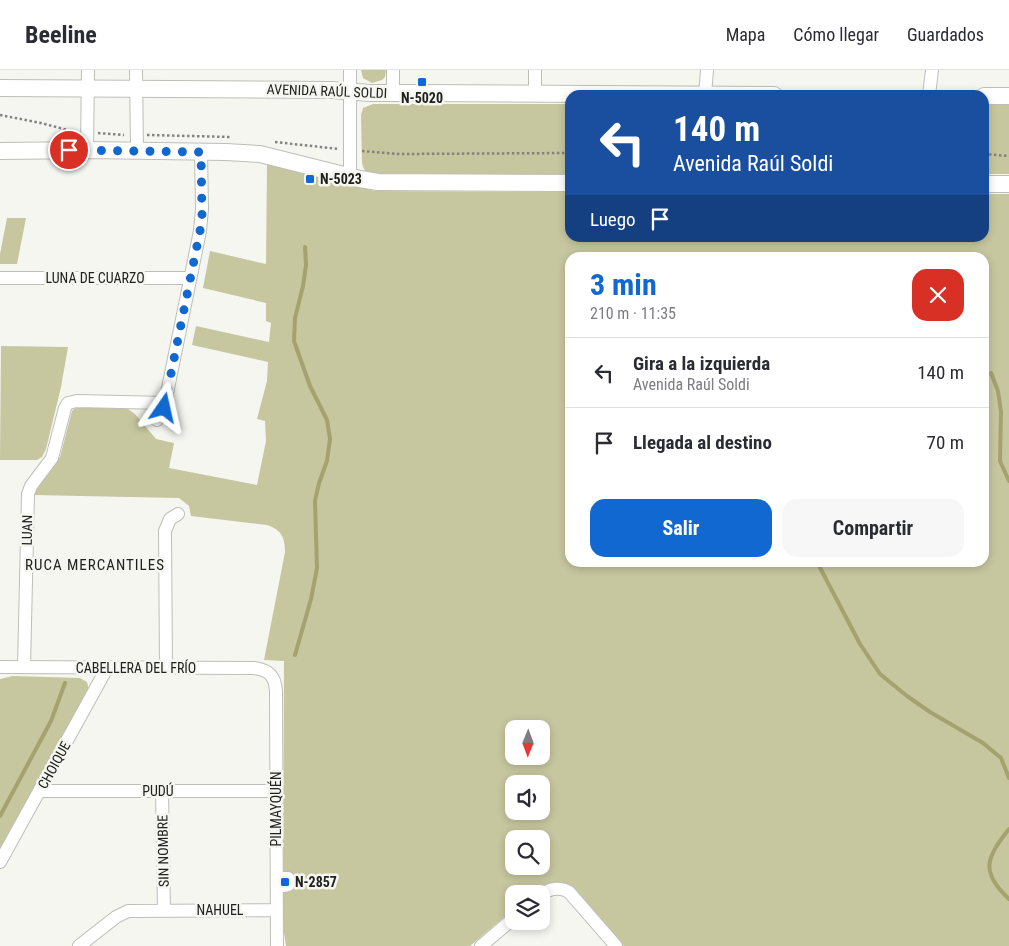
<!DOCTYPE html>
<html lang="es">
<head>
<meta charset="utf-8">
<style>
	:root { --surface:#fff; --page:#f7f7f7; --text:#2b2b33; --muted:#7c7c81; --line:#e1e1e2; --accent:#1168d1 }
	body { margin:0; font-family:"Roboto Condensed",sans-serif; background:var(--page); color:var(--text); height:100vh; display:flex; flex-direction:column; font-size:19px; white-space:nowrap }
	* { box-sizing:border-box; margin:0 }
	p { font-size:16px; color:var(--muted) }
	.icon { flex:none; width:28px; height:28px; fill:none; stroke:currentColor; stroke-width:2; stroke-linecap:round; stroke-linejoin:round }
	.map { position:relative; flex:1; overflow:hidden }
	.details { position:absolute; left:565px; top:182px; width:424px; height:315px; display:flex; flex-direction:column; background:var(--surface); border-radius:15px; box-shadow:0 2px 8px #0003 }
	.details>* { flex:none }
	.hud { position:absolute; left:565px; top:20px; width:424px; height:152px; border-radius:15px; box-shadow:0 2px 8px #0003; background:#1a4fa0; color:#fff; overflow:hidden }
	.needle { width:32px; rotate:181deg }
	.buttons { position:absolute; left:505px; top:650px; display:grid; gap:10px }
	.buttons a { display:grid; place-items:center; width:45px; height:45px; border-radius:10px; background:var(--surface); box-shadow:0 2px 8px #0003; font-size:25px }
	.pin { position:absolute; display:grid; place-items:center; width:42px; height:42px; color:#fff; margin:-21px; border:2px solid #fff; border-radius:50%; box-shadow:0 1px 5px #0007 }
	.me { position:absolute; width:55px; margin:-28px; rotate:11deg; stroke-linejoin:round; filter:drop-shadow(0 0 4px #0008) }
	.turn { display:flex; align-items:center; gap:18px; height:105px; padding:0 25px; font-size:22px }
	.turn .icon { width:65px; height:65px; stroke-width:2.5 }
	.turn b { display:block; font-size:35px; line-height:42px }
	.then { display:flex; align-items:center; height:48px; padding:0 25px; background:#0003; gap:10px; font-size:19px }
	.round { display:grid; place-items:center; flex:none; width:52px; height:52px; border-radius:15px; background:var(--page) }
	.head { display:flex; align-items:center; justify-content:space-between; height:85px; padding:0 25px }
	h1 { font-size:30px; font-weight:700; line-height:38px; color:var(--accent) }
	.primary-button { display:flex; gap:10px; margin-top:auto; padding:10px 25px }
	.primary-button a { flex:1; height:58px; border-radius:15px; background:var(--accent); color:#fff; font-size:20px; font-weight:700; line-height:58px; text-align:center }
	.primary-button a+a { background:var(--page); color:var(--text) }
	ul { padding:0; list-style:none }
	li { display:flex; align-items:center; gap:15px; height:70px; padding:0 25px; border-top:1px solid var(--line) }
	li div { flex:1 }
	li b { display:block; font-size:19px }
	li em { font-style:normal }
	header { display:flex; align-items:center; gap:30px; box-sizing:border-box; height:70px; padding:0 25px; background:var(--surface); border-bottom:1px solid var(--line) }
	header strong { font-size:24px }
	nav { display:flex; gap:28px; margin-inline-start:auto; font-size:18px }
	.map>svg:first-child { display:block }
</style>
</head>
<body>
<header>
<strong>Beeline</strong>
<nav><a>Mapa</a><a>Cómo llegar</a><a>Guardados</a></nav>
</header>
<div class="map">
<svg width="1009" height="876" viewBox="0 0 1009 876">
	<rect width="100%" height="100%" fill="#f6f6f1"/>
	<!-- green -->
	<path fill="#c6c69f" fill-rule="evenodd" d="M361,0H386L385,7L382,10L372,13L363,8Z
		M373,34H570V104L372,105C365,103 364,100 362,93L361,45L363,38Z
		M984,35H1009V104H984Z
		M267,93L375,121L570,122V168H984V124H1009V876H624L575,819L570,815L556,812L542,816L533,824H514V839L470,876H286L283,855L284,591L264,590L285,482C285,468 282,460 267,455L191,446L189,436L179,428L33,425L60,387L72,341L75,338L79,337L128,339L135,344L156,369L174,373L169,398L257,415L266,371L265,351L257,349L267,311L268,292L192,275L196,256L269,272L271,253L266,251V233L203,218L210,181L266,194ZM570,188H984V492H570ZM514,659H541V686H514ZM514,714H541V741H514ZM514,769H541V796H514Z
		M7,148H26L17,194H0V184Z
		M1,276L68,277L61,317L46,379L42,387L37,390H0Z
		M13,606L80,608L87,612L89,620L0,779V609Z"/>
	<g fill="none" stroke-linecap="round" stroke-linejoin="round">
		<!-- stream -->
		<path stroke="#a4a36f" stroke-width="4" d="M991,303L998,321L1001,342L1000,391L1009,411
			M817,492L860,574L880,604L907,626L930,642L983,673L1001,688L1009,708
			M295,585L311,529L317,498L315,431L319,413L327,391L330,369L327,350L310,316L294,271L295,248L303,216L306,195L305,177
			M0,746L51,651L65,613
			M1009,759C986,788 980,802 1009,829"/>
		<defs>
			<path id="minor" d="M136,0L137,81
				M350,0V107
				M393,0V23
				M535,24V0
				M705,25L707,0
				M929,25L932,0
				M87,80L88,0
				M0,208H189
				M157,350L164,338L200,161L202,139L201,81
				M0,597L254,598C268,600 275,605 276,621L277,876
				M24,597L28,424L31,416L52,388L65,338L68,333L77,331L165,333
				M166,598L165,461L170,449L178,444
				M40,721H276
				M162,721L164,841
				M0,792L107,598
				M283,808H288V815L283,816Z
				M541,825C550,818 560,817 569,822L616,876
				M79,876L116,847L128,841L277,840
				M481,876L514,848"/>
			<path id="major" d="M0,18L332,20L370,23H422L774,25
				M984,26H1009
				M0,81L87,80L226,82L260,84L360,109L378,112L570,113
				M984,114H1009"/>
		</defs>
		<!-- minor casing -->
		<use href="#minor" stroke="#bebeb9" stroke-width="14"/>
		<!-- major casing -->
		<use href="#major" stroke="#bebeb9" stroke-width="18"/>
		<!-- path -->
		<path stroke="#838380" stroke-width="2.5" stroke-dasharray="2.5 2.5" stroke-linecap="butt" d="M0,45L41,53L75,62
			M98,63L124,65
			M147,65L232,67
			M275,72L339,79
			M362,81L398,84L570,83
			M984,84L1009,86"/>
		<!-- minor -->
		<use href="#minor" stroke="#fff" stroke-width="12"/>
		<!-- major -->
		<use href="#major" stroke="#fff" stroke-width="16"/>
	</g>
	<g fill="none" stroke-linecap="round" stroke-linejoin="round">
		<!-- route -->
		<path stroke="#1168d1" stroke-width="9" stroke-dasharray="0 16.2" d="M69,80L201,82L202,145L200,161L164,338"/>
	</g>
	<!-- markers -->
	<g fill="#1168d1" stroke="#f6f6f1" stroke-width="2">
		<rect x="417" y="7" width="10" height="10" rx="2.5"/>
		<rect x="305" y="104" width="10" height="10" rx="2.5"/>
		<rect x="280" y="807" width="10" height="10" rx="2.5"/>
	</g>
	<g text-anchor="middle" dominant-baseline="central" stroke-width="5" stroke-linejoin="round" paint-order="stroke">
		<!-- street labels -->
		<g font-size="14" fill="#20201e" stroke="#f6f6f1">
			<text transform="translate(327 21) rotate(2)">AVENIDA RAÚL SOLDI</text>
			<text x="95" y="208">LUNA DE CUARZO</text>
			<text transform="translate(27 460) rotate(-89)">LUAN</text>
			<text x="136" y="598">CABELLERA DEL FRÍO</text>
			<text transform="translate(54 695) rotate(-61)">CHOIQUE</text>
			<text x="158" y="721">PUDÚ</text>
			<text transform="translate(276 739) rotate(-90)">PILMAYQUÉN</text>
			<text transform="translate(163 781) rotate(-91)">SIN NOMBRE</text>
			<text x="220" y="840">NAHUEL</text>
		</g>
		<!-- poi labels -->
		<g font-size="14" font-weight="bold" fill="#20201e" stroke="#f6f6f1" text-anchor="start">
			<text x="422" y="28" text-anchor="middle">N-5020</text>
			<text x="320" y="109">N-5023</text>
			<text x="295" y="812">N-2857</text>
		</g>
		<!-- neighbourhood labels -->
		<g font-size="15" letter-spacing="1" fill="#20201e" stroke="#f6f6f1">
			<text x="95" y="495">RUCA MERCANTILES</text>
		</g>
	</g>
</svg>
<div class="buttons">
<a><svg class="needle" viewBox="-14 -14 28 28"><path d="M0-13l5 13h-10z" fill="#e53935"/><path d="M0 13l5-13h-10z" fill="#7c7c81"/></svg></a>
<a><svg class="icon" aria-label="sound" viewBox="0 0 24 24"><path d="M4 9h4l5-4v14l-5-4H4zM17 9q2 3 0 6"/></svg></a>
<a><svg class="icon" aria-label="search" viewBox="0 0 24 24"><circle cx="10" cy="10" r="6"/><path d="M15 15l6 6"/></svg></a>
<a><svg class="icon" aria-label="layers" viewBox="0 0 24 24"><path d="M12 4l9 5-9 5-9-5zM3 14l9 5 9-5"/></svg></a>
</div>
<div class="pin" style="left:69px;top:80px;background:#d93025"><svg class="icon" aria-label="arrive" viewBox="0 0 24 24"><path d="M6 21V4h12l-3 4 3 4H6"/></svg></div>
<svg class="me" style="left:164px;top:338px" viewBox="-20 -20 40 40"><path d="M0-17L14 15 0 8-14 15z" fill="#1168d1" stroke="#fff" stroke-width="4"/></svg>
<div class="hud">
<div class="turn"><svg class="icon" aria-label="left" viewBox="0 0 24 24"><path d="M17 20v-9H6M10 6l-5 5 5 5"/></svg><div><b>140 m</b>Avenida Raúl Soldi</div></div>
<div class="then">Luego<svg class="icon" aria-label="arrive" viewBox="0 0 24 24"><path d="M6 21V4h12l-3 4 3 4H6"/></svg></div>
</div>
<section class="details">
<div class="head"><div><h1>3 min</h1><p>210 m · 11:35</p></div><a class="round" style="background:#d93025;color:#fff"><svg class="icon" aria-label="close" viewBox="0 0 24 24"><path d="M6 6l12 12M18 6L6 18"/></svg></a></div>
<ul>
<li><svg class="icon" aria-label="left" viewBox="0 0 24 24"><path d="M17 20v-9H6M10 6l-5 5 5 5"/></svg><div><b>Gira a la izquierda</b><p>Avenida Raúl Soldi</p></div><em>140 m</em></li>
<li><svg class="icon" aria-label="arrive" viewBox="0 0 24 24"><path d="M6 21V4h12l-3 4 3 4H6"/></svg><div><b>Llegada al destino</b></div><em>70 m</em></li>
</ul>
<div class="primary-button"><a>Salir</a><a>Compartir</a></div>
</section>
</div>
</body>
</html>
